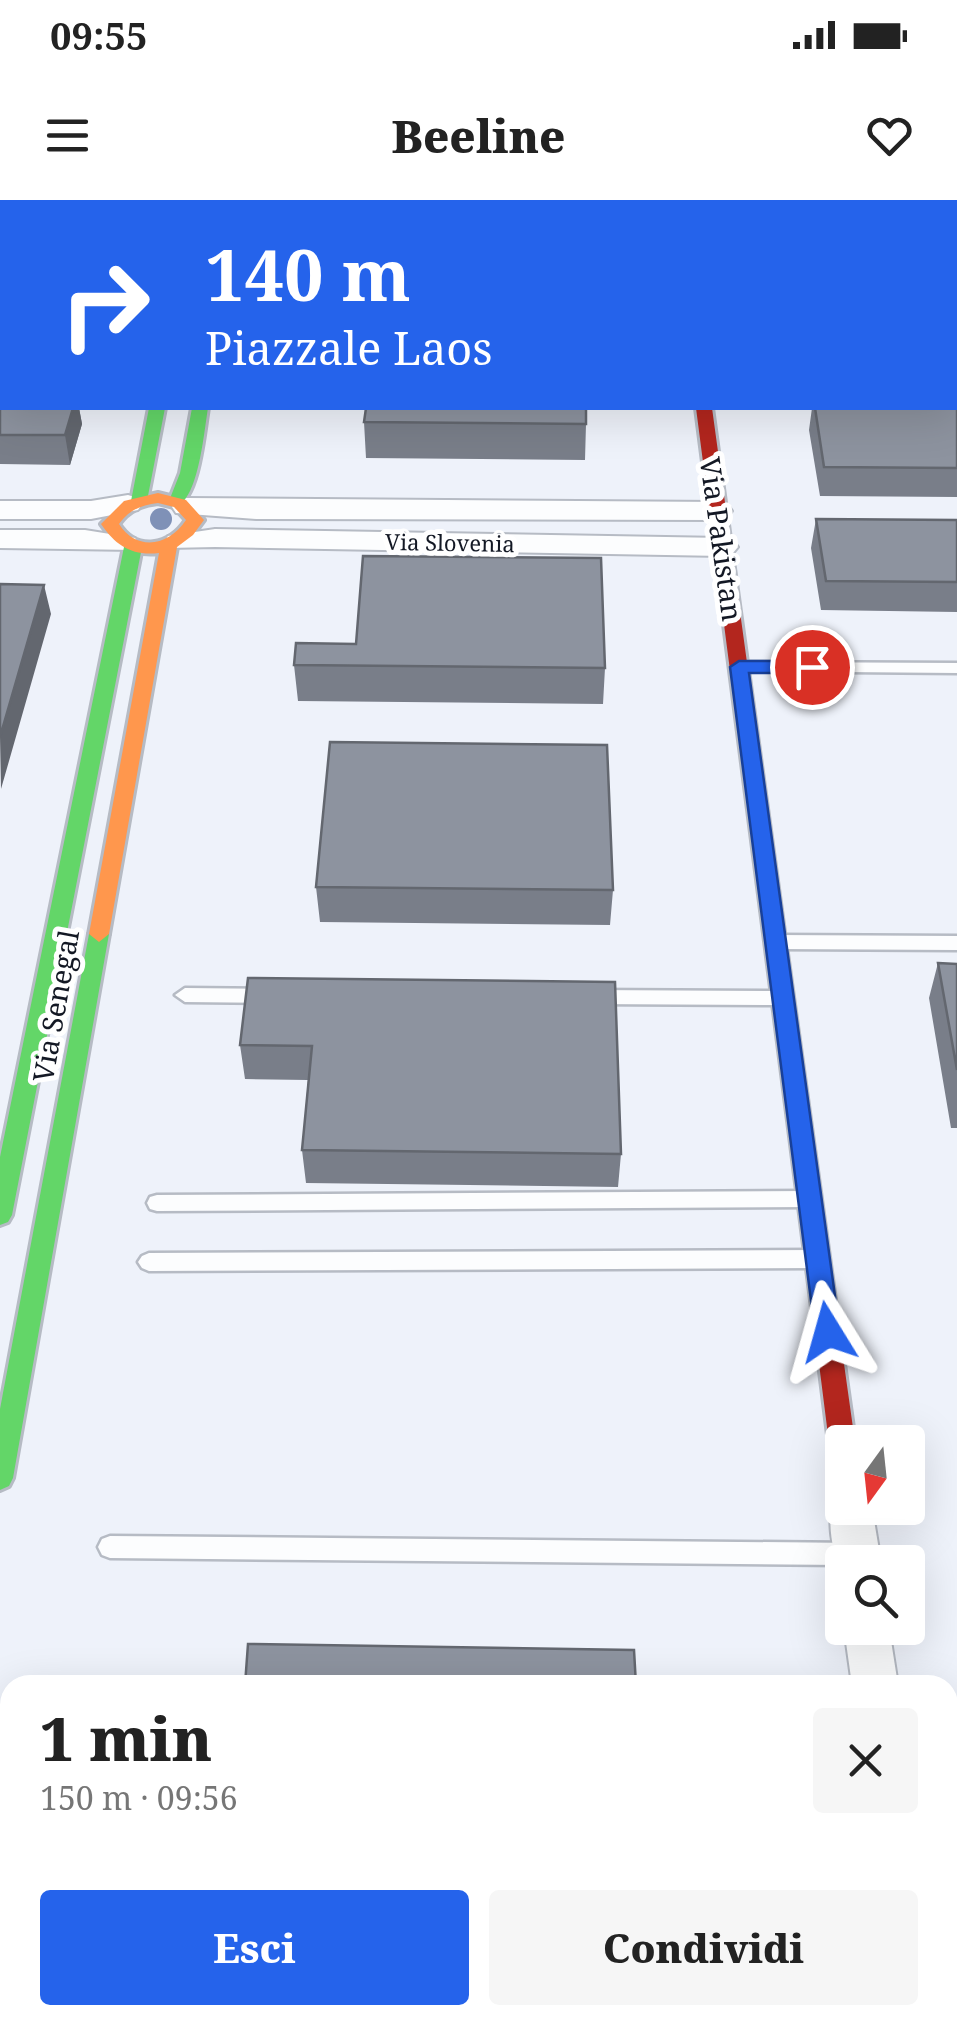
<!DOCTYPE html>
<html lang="it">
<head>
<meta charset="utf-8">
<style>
	:root { --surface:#fff; --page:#f6f6f6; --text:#222; --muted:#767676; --accent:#2563eb }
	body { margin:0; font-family:"Noto Serif",serif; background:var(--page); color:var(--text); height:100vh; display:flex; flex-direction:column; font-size:38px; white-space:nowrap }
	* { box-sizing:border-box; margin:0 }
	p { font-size:32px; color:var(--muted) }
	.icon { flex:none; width:55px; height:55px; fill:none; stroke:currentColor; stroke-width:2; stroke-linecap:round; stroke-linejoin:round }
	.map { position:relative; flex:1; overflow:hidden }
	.panel { position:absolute; left:0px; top:1475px; width:958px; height:350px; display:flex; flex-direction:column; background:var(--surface); border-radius:30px 30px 0 0; box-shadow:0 10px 40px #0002 }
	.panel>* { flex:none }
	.banner { position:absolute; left:0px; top:0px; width:958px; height:210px; box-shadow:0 10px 40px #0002; background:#2563eb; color:#fff; overflow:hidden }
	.needle { width:65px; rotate:195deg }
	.buttons { position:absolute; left:825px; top:1225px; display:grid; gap:20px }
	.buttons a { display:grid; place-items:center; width:100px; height:100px; border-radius:10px; background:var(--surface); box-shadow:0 10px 40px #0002; font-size:50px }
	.pin { position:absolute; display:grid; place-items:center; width:85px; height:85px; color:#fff; margin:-42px; border:5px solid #fff; border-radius:50%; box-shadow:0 2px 10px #0007 }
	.me { position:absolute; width:110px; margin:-55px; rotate:352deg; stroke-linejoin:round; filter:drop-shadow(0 0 8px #0008) }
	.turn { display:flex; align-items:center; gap:35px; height:210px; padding:0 40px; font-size:45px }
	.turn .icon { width:130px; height:130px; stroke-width:2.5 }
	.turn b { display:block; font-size:70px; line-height:85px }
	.round { display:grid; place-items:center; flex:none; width:105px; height:105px; border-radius:10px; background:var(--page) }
	.headline { display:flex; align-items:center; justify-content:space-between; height:170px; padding:0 40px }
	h1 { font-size:60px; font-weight:800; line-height:75px }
	.primary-button { display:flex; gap:20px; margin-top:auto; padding:20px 40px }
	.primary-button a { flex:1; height:115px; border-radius:10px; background:var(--accent); color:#fff; font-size:40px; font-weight:800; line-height:115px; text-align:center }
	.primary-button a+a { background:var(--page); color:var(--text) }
	.status { display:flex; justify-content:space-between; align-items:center; height:70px; padding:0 50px; background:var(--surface); direction:ltr }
	.status svg { height:28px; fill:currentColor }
	header { display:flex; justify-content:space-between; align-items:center; height:130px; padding:0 40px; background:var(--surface); font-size:45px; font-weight:800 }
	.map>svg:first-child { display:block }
</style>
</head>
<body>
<div class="status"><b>09:55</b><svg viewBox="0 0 49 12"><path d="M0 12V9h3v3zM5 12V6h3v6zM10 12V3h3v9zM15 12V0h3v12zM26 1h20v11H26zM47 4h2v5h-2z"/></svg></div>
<header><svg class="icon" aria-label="menu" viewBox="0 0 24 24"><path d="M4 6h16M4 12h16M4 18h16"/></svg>Beeline<svg class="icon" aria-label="heart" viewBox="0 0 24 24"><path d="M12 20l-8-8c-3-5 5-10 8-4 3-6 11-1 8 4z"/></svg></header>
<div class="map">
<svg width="957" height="1825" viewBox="0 0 957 1825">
	<rect width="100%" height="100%" fill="#eef2fa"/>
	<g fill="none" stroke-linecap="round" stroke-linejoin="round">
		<defs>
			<path id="lane" d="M739,462L957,463V473L733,471L731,467Z
				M776,735L957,736V750L776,749L767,742Z
				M185,788L271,789L281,796L271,803L185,802L175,795Z
				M590,790L781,791L791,798L781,805L590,804L580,797Z
				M810,991L817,993L820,999L817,1005L810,1007L157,1011L150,1009L147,1003L150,997L157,995Z
				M817,1050L824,1053L828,1059L824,1065L817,1068L149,1071L142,1068L138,1062L142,1056L149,1053Z
				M110,1336L857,1343L865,1346L869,1354L865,1362L842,1365L110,1358L102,1355L98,1347L102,1339Z"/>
			<path id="street" d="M666,0H690V2H666Z
				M128,295L138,298L142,304L138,310L91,319H0V301H91Z
				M186,298L718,302L728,305L732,311L728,317L718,320L256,319L176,313L172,307L176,301Z
				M215,329L723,338L733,341L738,347L733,353L723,356L215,347L168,348L164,342L168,336Z
				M0,330H85L135,338L139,344L135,350L0,348Z
				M842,1291V1308H872L881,1362H842V1375C832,1352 825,1317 836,1294Z
				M844,1428H889L898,1485H852Z
				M893,1815H945L947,1825H895Z"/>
			<path id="fast" d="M149,208H165L147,301L139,306L131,301Z
				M192,208H208C204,231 199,297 177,306L169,301L180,273Z
				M133,342L142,347L12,1015L8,1022L0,1025V957L124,347Z
				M99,726L109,734L13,1278L9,1286L0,1290V1209L89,734Z"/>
			<path id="slow" d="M158,293L186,300L204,320L193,335L177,347L109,734L99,742L89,734L159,353C132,356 116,346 101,324L124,301ZM158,303L174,307L186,320C169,346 137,352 119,324C129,310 141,305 158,303Z
				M771,703L781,710L835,1100L832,1107L823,1110L814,1107L811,1100L761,710Z"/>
			<path id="jam" d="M192,0H206V2H192Z
				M696,208H712L781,710L771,717L761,710Z
				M823,1090L832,1093L835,1100L855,1242H842V1254L833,1251L829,1243L811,1100L814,1093Z"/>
		</defs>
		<!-- lane casing -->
		<use href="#lane" stroke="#b6bbc4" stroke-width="5"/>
		<!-- street casing -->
		<use href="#street" stroke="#b6bbc4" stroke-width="4"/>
		<!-- fast casing -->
		<use href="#fast" stroke="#b6bbc4" stroke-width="6"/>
		<!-- slow casing -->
		<use href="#slow" stroke="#b6bbc4" stroke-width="6"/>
		<!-- jam casing -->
		<use href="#jam" stroke="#b6bbc4" stroke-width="6"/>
		<!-- lane -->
		<use href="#lane" fill="#fcfdfe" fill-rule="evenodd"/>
		<!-- street -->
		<use href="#street" fill="#fcfdfe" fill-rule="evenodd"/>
		<!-- fast -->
		<use href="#fast" fill="#63d668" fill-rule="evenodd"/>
		<!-- slow -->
		<use href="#slow" fill="#ff974d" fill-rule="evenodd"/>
		<!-- jam -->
		<use href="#jam" fill="#b3261e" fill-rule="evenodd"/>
	</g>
	<!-- trees -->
	<circle fill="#7f91b7" cx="161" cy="319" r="11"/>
	<!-- wall -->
	<path fill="#797e89" d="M0,0H132L131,2H2V20H0Z
		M955,28H957V103H955Z
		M0,35H2V93H0Z
		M0,109H2V174H0Z
		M955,110H957V181H955Z
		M0,194L2,208H79L82,224L70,265L0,264Z
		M957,202V297L820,296L809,230L812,208H955Z
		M364,222L586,224L585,260L366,258Z
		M816,319L957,320V412L821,410L811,348Z
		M294,465L605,468L603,504L298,501Z
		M316,687L613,690L610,725L320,722Z
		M938,763L957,764V928H951L929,798Z
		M248,778L621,954L618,987L306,983L302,950L308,880L245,879L240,845Z"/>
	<!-- shaded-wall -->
	<path fill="#63676f" d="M73,208H79L82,224L70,265L65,235Z
		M44,385L51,414L1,589L0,537Z"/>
	<!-- building -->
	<path fill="#8d939f" stroke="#63676f" stroke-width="2.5" d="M412,0H540V2H411Z
		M955,28H957V74H955Z
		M0,35H2V65H0Z
		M0,109H2V145H0Z
		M955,110H957V152H955Z
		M0,194H2V208H73L65,235H0Z
		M955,202H957V268L824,267L815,208H955Z
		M366,208H586V224L364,222Z
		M816,319L957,320V382L826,381Z
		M363,356L601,358L605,468L294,465L296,443L356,444Z
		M0,384L44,385L0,537Z
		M330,542L607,545L613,690L316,687Z
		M938,763L957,764V870Z
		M248,778L615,782L621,954L302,950L312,846L240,845Z
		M248,1444L634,1450L636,1485H245Z"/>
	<!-- route -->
	<path fill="#2563eb" stroke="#184099" stroke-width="2.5" d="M739,461H812L821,467L812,473H749L840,1132L837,1140L828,1143L819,1140L815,1132L730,467Z"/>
	<g text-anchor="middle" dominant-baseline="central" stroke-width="10" stroke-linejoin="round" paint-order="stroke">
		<!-- far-street labels -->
		<g font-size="22" fill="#131824" stroke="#fff">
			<text transform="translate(450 342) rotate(1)">Via Slovenia</text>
		</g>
		<!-- street labels -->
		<g font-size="28" fill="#131824" stroke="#fff">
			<text transform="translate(722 339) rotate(82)">Via Pakistan</text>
			<text transform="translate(55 806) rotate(-80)">Via Senegal</text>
		</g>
	</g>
</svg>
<div class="buttons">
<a><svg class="needle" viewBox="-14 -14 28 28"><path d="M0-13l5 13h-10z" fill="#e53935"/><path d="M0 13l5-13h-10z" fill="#767676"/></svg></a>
<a><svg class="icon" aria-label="search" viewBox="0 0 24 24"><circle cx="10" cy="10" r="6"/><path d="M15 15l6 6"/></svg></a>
</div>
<div class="pin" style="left:812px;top:467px;background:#d93025"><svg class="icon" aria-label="arrive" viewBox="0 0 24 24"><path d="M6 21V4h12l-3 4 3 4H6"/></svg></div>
<svg class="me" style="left:828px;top:1132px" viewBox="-20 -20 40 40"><path d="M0-17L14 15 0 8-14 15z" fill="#2563eb" stroke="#fff" stroke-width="4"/></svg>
<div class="banner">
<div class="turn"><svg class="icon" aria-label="right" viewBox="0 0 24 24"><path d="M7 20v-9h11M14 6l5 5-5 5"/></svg><div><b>140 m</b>Piazzale Laos</div></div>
</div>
<section class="panel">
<div class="headline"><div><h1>1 min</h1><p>150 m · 09:56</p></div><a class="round"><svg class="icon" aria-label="close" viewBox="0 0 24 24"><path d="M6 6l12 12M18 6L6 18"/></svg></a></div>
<div class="primary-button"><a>Esci</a><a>Condividi</a></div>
</section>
</div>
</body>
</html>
